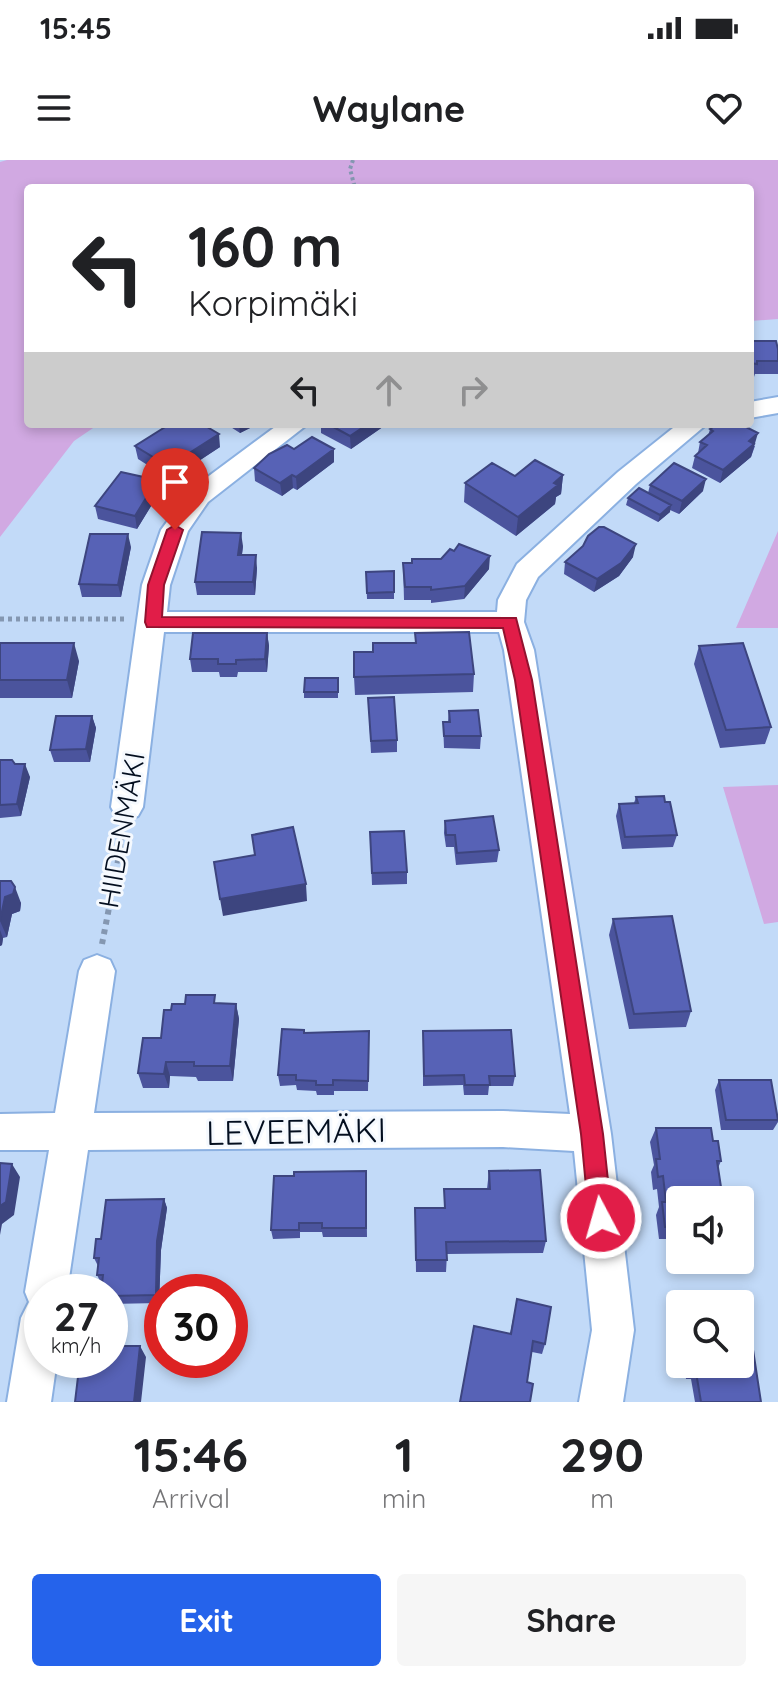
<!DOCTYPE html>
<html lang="en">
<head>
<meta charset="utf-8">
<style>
	:root { --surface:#fff; --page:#f6f6f6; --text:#202124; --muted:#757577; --accent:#2563eb }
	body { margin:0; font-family:Quicksand,sans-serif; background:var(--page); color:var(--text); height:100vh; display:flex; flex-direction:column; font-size:30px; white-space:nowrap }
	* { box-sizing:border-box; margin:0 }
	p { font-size:26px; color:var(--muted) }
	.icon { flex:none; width:44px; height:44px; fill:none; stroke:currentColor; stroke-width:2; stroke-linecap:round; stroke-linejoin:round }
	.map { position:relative; height:1242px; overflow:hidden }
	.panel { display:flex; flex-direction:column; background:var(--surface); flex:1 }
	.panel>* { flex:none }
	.banner { position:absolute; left:24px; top:24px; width:730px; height:244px; border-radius:8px; box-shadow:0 4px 12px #0003; background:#fff; color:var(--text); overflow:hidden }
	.buttons { position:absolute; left:666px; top:1026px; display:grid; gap:16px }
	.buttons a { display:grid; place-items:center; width:88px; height:88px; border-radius:8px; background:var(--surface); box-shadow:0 4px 12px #0003; font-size:40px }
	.speed { position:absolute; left:24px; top:1114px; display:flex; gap:16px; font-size:40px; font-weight:700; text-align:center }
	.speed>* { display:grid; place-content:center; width:104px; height:104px; border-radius:50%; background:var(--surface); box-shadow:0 4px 12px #0003; line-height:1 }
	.speed small { font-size:20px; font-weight:400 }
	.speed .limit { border:12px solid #d22; background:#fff; color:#111 }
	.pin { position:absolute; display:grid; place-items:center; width:68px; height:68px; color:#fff; margin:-82px -34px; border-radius:50% 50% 50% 0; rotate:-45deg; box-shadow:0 0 8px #0007 }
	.pin .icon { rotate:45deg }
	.me { position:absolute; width:88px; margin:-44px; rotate:354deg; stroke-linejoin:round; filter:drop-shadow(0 0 6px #0008) }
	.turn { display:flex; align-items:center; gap:28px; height:168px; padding:0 32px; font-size:36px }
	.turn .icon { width:104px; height:104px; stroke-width:2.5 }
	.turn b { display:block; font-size:56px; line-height:68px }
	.lanes { display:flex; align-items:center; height:76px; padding:0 32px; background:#0003; justify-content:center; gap:40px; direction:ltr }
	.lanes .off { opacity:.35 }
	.eta { display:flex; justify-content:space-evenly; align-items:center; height:136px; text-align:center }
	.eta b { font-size:48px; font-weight:700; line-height:56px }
	.primary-button { display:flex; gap:16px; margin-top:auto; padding:16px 32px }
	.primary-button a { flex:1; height:92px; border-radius:8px; background:var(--accent); color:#fff; font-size:32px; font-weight:700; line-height:92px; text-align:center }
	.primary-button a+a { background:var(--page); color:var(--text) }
	.status { display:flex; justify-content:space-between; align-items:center; height:56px; padding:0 40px; background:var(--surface); direction:ltr }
	.status svg { height:22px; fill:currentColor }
	header { display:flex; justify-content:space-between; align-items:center; height:104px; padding:0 32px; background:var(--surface); font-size:36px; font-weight:700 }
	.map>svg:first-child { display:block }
</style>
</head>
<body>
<div class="status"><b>15:45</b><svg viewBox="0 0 49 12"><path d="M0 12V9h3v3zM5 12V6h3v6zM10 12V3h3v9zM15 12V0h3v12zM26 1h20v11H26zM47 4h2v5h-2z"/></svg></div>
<header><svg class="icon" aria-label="menu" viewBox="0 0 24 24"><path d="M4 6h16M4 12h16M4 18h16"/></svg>Waylane<svg class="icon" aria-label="heart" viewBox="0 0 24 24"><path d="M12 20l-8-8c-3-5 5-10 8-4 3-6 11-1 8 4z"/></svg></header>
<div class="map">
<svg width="778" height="1242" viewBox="0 0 778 1242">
	<rect width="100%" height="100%" fill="#c2daf8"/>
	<!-- green -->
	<path fill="#d1a9e2" d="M7,0H778V159L750,161V28H28V264H99L74,281L0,377V2Z
		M778,371V468H736Z
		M778,625V762L764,764L723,627Z"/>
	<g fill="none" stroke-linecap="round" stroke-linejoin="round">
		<defs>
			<path id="minor" d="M778,237V253L750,258V242Z
				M279,264H308L208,342L188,371L170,425L167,452H497L498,440L517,404L618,312L678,264H707L636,324L538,417L526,440L524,462L534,490L611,974L634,1170L623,1242H579L592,1170L574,991L503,987L88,990L67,1132H42V1200H57L51,1242H7L21,1158L29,1142L25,1132L49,990H0V954L55,953L79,811L84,800L97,795L110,800L115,811L94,953L503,951L570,954L504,490L499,472H164L143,647L138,656L127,660L116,656L111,647L142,425L161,370L190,330Z"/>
		</defs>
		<!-- minor casing -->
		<use href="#minor" stroke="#8bb0e1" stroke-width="4"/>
		<!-- path-far2 -->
		<path stroke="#8497b1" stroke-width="4" stroke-dasharray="3 3" stroke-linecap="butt" d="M353,0L350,9L355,28"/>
		<!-- path-far1 -->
		<path stroke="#8497b1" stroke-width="5" stroke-dasharray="4 4" stroke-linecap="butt" d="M0,459H124
			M114,719L123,672"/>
		<!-- path -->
		<path stroke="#8497b1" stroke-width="6" stroke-dasharray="5 5" stroke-linecap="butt" d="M102,784L115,717"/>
		<!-- minor -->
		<use href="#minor" fill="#fff" fill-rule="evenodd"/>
	</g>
	<!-- wall -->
	<path fill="#4b549d" d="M750,181L778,189V214H755L754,217L750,216Z
		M226,264H258L240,273Z
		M321,264H387L351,289L321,273Z
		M710,269L755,286L751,297L720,323L692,308L695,296L698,293L700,282L708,276Z
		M135,286L220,287L185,310L174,304L160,313L138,299Z
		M294,289L334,302L297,330L293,328L282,336L255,321L254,308Z
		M563,315L561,334L556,337L555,344L516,376L464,342L465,323L515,316Z
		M157,320L159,333L137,369L98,359L95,346Z
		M650,325L703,331L679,354L670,350V352L658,362L626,345L628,338L648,333Z
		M243,386L242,395L257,408L255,435H197L195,422Z
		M131,387L121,437H82L79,424Z
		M633,397L619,416L594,432L564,414L565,402Z
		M403,403L489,409L464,439L431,443V440H404Z
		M394,411V439H367L366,412Z
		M267,473L269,486L267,512H238L237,517H220L219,512H192L190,499Z
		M415,473L474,514L473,532L355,535L354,517L373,492L415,483Z
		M0,483L79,501L72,538H0Z
		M699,486L771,567L765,584L720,588L694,504Z
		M338,518V538H304V532Z
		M368,538L397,580V592L371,593Z
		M449,551L481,576L480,589L444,588L443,562H448Z
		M92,556L96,568L90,602H54L50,590Z
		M0,600L15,604L30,617L21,656L0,658Z
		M636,637L677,675L673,687L622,689L616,656L619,644L634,643Z
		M445,661L499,690L497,702L456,705L454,687H446L444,673Z
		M370,672L407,712V724L372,725Z
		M0,721L21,743L20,751L12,754L7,777L3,778L2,785L0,786Z
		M613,759L691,851L686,867L629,869L609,775Z
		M185,844H236L239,859L233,921H198L196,917L170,916L169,928H143L138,913L161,878L171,850Z
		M423,871L515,916L513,926H489L488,935H464L463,925L423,926Z
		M305,873L369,882L368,931H334V935H317L316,931L297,930L296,925L280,926L278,915Z
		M719,920L778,955V962L773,970H721L715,930Z
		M656,968L713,981L721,1001L718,1008L680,1040V1079H659L656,1055L659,1047L657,1029L653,1030L651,1012L654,1005L650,982Z
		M366,1011L367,1077H323L322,1072H300V1078L273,1079L271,1070L294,1016Z
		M489,1011L546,1081L543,1093L447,1094L446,1112H416L415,1048H444V1029H487Z
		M164,1039L167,1048L161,1090L159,1143L110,1144V1132L101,1123L97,1115L98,1106L94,1098L101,1079Z
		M517,1139L545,1184L542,1194L532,1192L527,1222L510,1174Z
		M684,1204H740L761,1242H695L691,1219H686Z"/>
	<!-- shaded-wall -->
	<path fill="#3d457f" d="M239,264H258L240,273Z
		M368,264H387L351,289L350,276Z
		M758,273L751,297L720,323L723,310L749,281Z
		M219,274L220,287L185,310L183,297Z
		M334,289V302L297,330L296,317Z
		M172,291L174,304L160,313L158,300Z
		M292,315L293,328L282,336L280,323Z
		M563,315L561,334L556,337L555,344L516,376L518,357Z
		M706,319L703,331L679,354L682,341Z
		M157,320L159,333L137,369L135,356Z
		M671,345L670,352L658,362L660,355Z
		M241,373L243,386L240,408L238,395Z
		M128,374L131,387L121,437L118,425Z
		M636,384L633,397L619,416L594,432L597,419Z
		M256,395L257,408L255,435L253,422Z
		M490,396L489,409L464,439L465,426Z
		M267,473L269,486L267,512L265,499Z
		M74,483L79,501L72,538L67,520Z
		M92,556L96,568L90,602L86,589Z
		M25,604L30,617L21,656L17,644Z
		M306,724L307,741L223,756L220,739Z
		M15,727L21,743L20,751L12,754L7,777L0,761L5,737Z
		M0,770L3,778L2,785L0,786Z
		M236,844L239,859L233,921L230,906Z
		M166,902L170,916L169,928L164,914Z
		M12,1004L20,1017L14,1055L2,1064L0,1075V1046Z
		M164,1039L167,1048L161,1090L159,1143L156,1135L157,1081Z
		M140,1186L146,1197L141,1242H134Z"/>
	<!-- building -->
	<path fill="#5762b6" stroke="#3d457f" stroke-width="2" d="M750,181H776L778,189V201H757V204L750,203Z
		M170,264H202L219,274L183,297L172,291L158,300L135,286Z
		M328,264H368L350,276Z
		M718,264H740L758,273L749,281L754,284L723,310L695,296L707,285L700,282L713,271L710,269Z
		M312,277L334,289L296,317L292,315L280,323L254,308L269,294L287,285L294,289Z
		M535,300L563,315L554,323L558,325L518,357L465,323L492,303L515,316Z
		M674,303L706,319L682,341L650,325Z
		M121,312L157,320L135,356L95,346Z
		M639,328L671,345L660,355L628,338Z
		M599,367H604L636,384L621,403L597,419L565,402L583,386L588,376Z
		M202,372L241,373L238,395H256L253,422H195Z
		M90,374H128L118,425L79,424Z
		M459,384L490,396L465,426L431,430V427H405L403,403H412V399H441L450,389L454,391Z
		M394,411V432L367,433L366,412Z
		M469,472L474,514L354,517V492H373V483H416L415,473Z
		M193,473H267L265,499L236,500V504H218V499H190Z
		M0,483H74L67,520H0Z
		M743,483L771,567L726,570L699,486Z
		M305,518H338V532H304Z
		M394,537L397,580L371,581L368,538Z
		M478,550L481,576H444L443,562H450L449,551Z
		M56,556H92L86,589L50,590Z
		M0,600H12L15,604H25L17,644L0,645Z
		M664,636L665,642H670L677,675L625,677L619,644L638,643L636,637Z
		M493,656L499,690L457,693L455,675H446L445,661Z
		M293,667L306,724L220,739L214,702L255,695L252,675Z
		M404,671L407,712L372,713L370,672Z
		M0,721H11L15,727L13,734L5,737L0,761Z
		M672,756L691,851L634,854L613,759Z
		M186,835H215L214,843L236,844L230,906H194V902H166L164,914L138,913L143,878H161L164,850H171L172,844H185Z
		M282,869L304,870V873L369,871L368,921L333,920V925H316V921L296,920V915H278Z
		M511,870L515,916H489L490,925H465L464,915L424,916L423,871Z
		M719,920H771L778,960H726Z
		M656,968H711L713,981H718L721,1001H717L723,1040H680V1067H665L662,1042H666L663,1016L658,1017L656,999H660Z
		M0,1003L12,1004L6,1042L0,1046Z
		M540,1010L546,1081L446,1082L447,1100H416L415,1048H445L444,1029H490L489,1011Z
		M366,1011V1068H322V1063H299V1070H271L274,1016H294V1012Z
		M164,1039L157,1081L156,1135L110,1136V1132H101L103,1115H97L99,1098H94L96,1079H101L106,1040Z
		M517,1139L551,1147L545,1184L533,1181L527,1222L533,1224L530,1242H460L474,1166L511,1174Z
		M740,1170H750L761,1242H701L696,1212H691L690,1204H740Z
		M110,1186H140L134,1242H75L80,1200H110Z"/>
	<!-- route -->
	<path fill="#e11d48" stroke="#92132f" stroke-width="2" d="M175,365L183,370L164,425L162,457L516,458L532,520L603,974L612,1058L609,1066L601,1070L593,1066L589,1058L581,974L515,520L503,468L147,467L145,462L148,425L167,370Z"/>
	<g text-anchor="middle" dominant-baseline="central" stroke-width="6" stroke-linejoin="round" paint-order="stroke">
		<!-- street labels -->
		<g font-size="28" fill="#030e1f" stroke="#f5f9fe">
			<text transform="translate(121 670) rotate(-80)">HIIDENMÄKI</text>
		</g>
		<!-- near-street labels -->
		<g font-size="34" fill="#030e1f" stroke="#f5f9fe">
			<text transform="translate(296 971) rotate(-1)">LEVEEMÄKI</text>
		</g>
	</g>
</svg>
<div class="buttons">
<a><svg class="icon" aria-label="sound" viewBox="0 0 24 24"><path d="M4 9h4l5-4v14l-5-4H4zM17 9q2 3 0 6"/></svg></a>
<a><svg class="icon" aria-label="search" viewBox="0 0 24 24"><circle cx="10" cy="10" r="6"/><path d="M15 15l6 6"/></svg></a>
</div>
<div class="speed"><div>27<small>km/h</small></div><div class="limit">30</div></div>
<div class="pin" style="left:175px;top:370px;background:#d93025"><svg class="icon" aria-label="arrive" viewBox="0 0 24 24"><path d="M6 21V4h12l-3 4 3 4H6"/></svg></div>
<svg class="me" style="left:601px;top:1058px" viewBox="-20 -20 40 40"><circle r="17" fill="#e11d48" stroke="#fff" stroke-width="3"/><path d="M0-11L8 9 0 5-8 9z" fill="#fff"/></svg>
<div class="banner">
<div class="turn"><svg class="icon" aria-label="left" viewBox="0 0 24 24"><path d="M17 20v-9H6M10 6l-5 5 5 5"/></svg><div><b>160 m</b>Korpimäki</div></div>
<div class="lanes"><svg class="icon" aria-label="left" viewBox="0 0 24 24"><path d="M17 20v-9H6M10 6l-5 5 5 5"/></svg><svg class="icon off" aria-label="ahead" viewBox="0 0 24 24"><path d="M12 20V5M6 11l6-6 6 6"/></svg><svg class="icon off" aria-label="right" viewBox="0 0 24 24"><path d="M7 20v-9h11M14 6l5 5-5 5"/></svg></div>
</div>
</div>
<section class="panel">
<div class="eta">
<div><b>15:46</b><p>Arrival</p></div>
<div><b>1</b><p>min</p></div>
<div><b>290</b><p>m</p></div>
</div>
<div class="primary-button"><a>Exit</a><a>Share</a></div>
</section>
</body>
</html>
